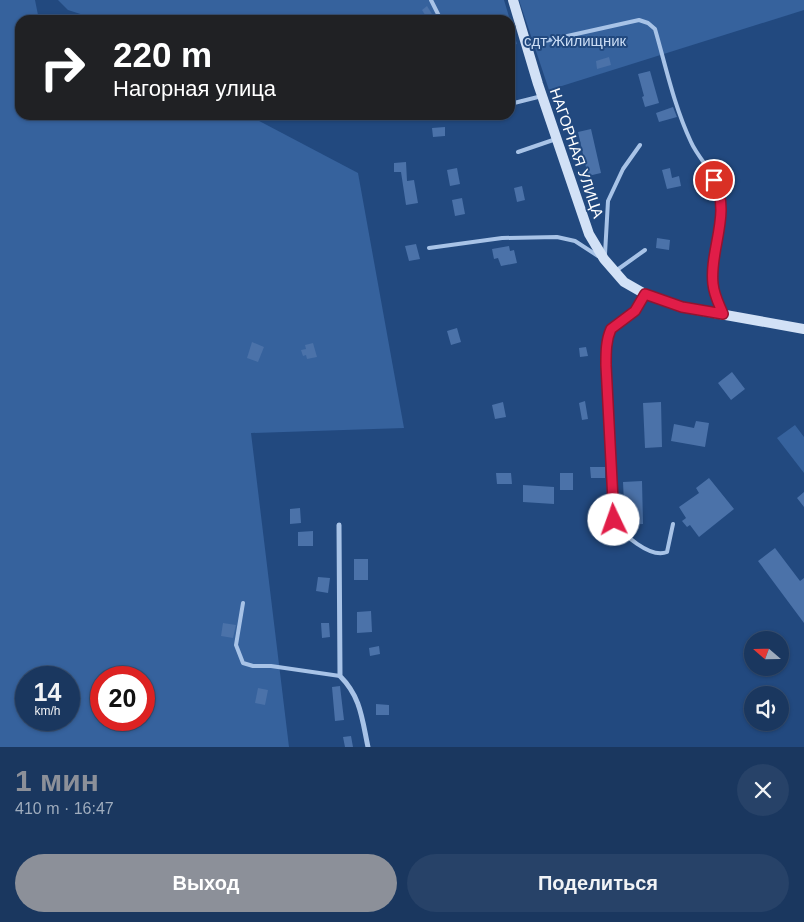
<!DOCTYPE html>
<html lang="ru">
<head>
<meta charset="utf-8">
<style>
	:root { --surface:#1a375f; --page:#274268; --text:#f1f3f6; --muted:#9facbd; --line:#385174; --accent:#8c9099 }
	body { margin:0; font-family:Helvetica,sans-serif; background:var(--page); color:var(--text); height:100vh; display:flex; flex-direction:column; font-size:19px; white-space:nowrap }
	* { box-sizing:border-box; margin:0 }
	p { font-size:16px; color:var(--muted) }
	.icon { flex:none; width:28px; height:28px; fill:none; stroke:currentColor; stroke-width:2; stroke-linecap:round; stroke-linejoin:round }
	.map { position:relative; height:747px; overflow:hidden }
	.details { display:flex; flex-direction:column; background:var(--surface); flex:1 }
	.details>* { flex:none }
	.banner { position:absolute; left:15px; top:15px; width:500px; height:105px; border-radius:15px; box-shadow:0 1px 4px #0004,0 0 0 1px var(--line); background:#202124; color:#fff; overflow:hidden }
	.needle { width:32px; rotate:290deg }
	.controls { position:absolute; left:744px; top:631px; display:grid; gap:10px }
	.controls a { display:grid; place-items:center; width:45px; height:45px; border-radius:50%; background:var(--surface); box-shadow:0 1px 4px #0004,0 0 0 1px var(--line); font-size:25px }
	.speed { position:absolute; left:15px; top:666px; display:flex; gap:10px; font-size:25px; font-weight:700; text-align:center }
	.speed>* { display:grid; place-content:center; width:65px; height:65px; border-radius:50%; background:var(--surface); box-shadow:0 1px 4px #0004,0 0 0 1px var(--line); line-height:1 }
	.speed small { font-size:12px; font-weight:400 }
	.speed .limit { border:8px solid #d22; background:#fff; color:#111 }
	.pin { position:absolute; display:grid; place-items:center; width:42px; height:42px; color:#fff; margin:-21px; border:2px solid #fff; border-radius:50%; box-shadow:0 1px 5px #0007 }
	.me { position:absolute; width:55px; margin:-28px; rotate:357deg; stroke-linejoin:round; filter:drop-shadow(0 0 4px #0008) }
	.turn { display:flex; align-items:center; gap:18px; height:105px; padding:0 15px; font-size:22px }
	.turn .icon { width:65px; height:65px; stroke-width:2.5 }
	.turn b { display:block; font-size:35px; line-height:42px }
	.round { display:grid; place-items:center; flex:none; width:52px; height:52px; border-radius:26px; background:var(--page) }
	.summary { display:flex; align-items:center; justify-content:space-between; height:85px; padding:0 15px }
	h1 { font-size:30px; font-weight:700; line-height:38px; color:var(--accent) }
	.action { display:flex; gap:10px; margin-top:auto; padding:10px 15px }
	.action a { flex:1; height:58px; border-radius:30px; background:var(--accent); color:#fff; font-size:20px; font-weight:700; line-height:58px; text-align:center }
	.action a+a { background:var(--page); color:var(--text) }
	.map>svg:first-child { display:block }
</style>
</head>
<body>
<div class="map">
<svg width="804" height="747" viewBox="0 0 804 747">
	<rect width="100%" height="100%" fill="#22497f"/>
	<!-- green -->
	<path fill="#36629d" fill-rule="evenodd" d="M0,0H35L39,20H20V115H248L358,173L404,428L251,433L289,747H0ZM26,678H69V720H26ZM101,678H144V720H101Z
		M58,0H504L510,20H99L68,10Z
		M519,0H804V10L549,90Z
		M510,20L517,44L510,46Z
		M795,425L804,437V473L777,438Z"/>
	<!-- building -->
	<path fill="#4b72a9" d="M427,6L432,14L427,18L422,10Z
		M609,57L611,65L597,69L596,61Z
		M650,71L659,103L645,107L642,97L644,96L638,74Z
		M673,107L677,117L659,122L656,113Z
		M445,127V136L433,137L432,128Z
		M591,129L601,173L588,176L578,132Z
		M406,162L407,181L414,180L418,203L406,205L401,172H394V163Z
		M457,168L460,184L450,186L447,170Z
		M670,168L672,178L679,176L681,186L667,189L662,170Z
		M522,186L525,200L517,202L514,188Z
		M462,198L465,214L455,216L452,200Z
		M657,238L670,240L669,250L656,248Z
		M416,244L420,259L409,261L405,246Z
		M509,246L510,251L514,250L517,263L501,266L498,258L494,259L492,249Z
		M457,328L461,342L451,345L447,331Z
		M252,342L264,347L258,362L247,358Z
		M313,343L317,357L307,359L306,355L303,356L301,350L306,349L305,345Z
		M586,347L588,356L580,357L579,348Z
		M732,372L745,389L731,400L718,383Z
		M585,401L588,419L582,420L579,403Z
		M503,402L506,417L495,419L492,405Z
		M661,402L662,447L645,448L643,403Z
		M696,421L709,423L705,447L671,441L674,424L694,428Z
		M590,467H605V478H591Z
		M496,473H511L512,484H497Z
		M560,473H573V490H560Z
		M709,478L734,509L699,537L690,525L687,527L682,521L686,518L679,507L699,493L696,488Z
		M642,481L643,524L625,525L623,482Z
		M523,485L554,487V504L523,502Z
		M804,492V507L797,498Z
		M300,508L301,523L290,524V509Z
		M313,531V546H298V532Z
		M775,548L800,581L804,578V623L758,561Z
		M354,559H368V580H354Z
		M318,577L330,578L328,593L316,591Z
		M371,611L372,632L357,633V612Z
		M223,623L236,625L233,638L221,636Z
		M321,623H329L330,637L322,638Z
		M379,646L380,654L370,656L369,648Z
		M340,686L344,720L335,721L332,687Z
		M258,688L268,690L265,705L255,703Z
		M376,704L389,705V715H376Z
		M351,736L353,747H345L343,737Z"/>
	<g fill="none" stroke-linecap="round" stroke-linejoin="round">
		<!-- service -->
		<path stroke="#a8c3e7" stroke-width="4" d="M431,0L441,20
			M527,45L639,20L648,23L655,29C666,67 674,106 691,142C698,158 716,175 720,191C727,222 710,252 713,283C713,293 718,302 722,312
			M510,104L542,96
			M518,152L556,139
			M429,248L502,238L557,237L575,241L598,256
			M605,254L608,201L623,169L640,145
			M617,270L645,250
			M645,294L635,311L630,317L611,329L606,347L614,520C621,534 651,559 667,552L673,524
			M243,603L236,645L243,663L253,666H271L340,676"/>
		<!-- minor -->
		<path stroke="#a8c3e7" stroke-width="5" d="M339,525L340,676C361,697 362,719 368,747"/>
		<!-- secondary -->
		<path stroke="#d2e1f6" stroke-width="10" d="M513,0L538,84L589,234L604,259L624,282L645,294L681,307L804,329"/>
	</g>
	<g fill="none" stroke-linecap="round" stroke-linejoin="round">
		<defs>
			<path id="route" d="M614,520L606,365C606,352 606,340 611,329L635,311L645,294L682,307L723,314C719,304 714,295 713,284C709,250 732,213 714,180"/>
		</defs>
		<!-- route casing -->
		<use href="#route" stroke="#92132f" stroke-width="12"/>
		<!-- route -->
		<use href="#route" stroke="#e11d48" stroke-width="9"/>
	</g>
	<g text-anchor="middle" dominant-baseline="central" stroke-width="4" stroke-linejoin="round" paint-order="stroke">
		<!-- park labels -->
		<g font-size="15" fill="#cbddf5" stroke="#22497f">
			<text x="575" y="40">сдт Жилищник</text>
		</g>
		<!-- street labels -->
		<g font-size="15" fill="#fff" stroke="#22497f">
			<text transform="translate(577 153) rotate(71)">НАГОРНАЯ УЛИЦА</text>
		</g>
	</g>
</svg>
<div class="controls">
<a><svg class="needle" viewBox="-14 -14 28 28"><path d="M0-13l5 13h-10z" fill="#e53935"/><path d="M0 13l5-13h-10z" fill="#9facbd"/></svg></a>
<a><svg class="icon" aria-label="sound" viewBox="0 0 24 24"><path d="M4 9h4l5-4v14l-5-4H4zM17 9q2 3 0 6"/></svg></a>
</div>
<div class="speed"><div>14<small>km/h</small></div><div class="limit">20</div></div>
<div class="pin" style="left:714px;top:180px;background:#d93025"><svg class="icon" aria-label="arrive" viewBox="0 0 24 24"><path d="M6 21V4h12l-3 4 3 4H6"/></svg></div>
<svg class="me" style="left:614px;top:520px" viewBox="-20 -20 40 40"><circle r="19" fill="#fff"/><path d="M0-13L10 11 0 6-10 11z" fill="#e11d48"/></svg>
<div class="banner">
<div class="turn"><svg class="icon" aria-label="right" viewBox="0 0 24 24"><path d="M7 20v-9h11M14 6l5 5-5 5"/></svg><div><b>220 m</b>Нагорная улица</div></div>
</div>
</div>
<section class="details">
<div class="summary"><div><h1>1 мин</h1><p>410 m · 16:47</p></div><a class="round"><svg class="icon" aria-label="close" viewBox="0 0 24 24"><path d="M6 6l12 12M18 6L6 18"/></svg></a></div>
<div class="action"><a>Выход</a><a>Поделиться</a></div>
</section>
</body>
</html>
